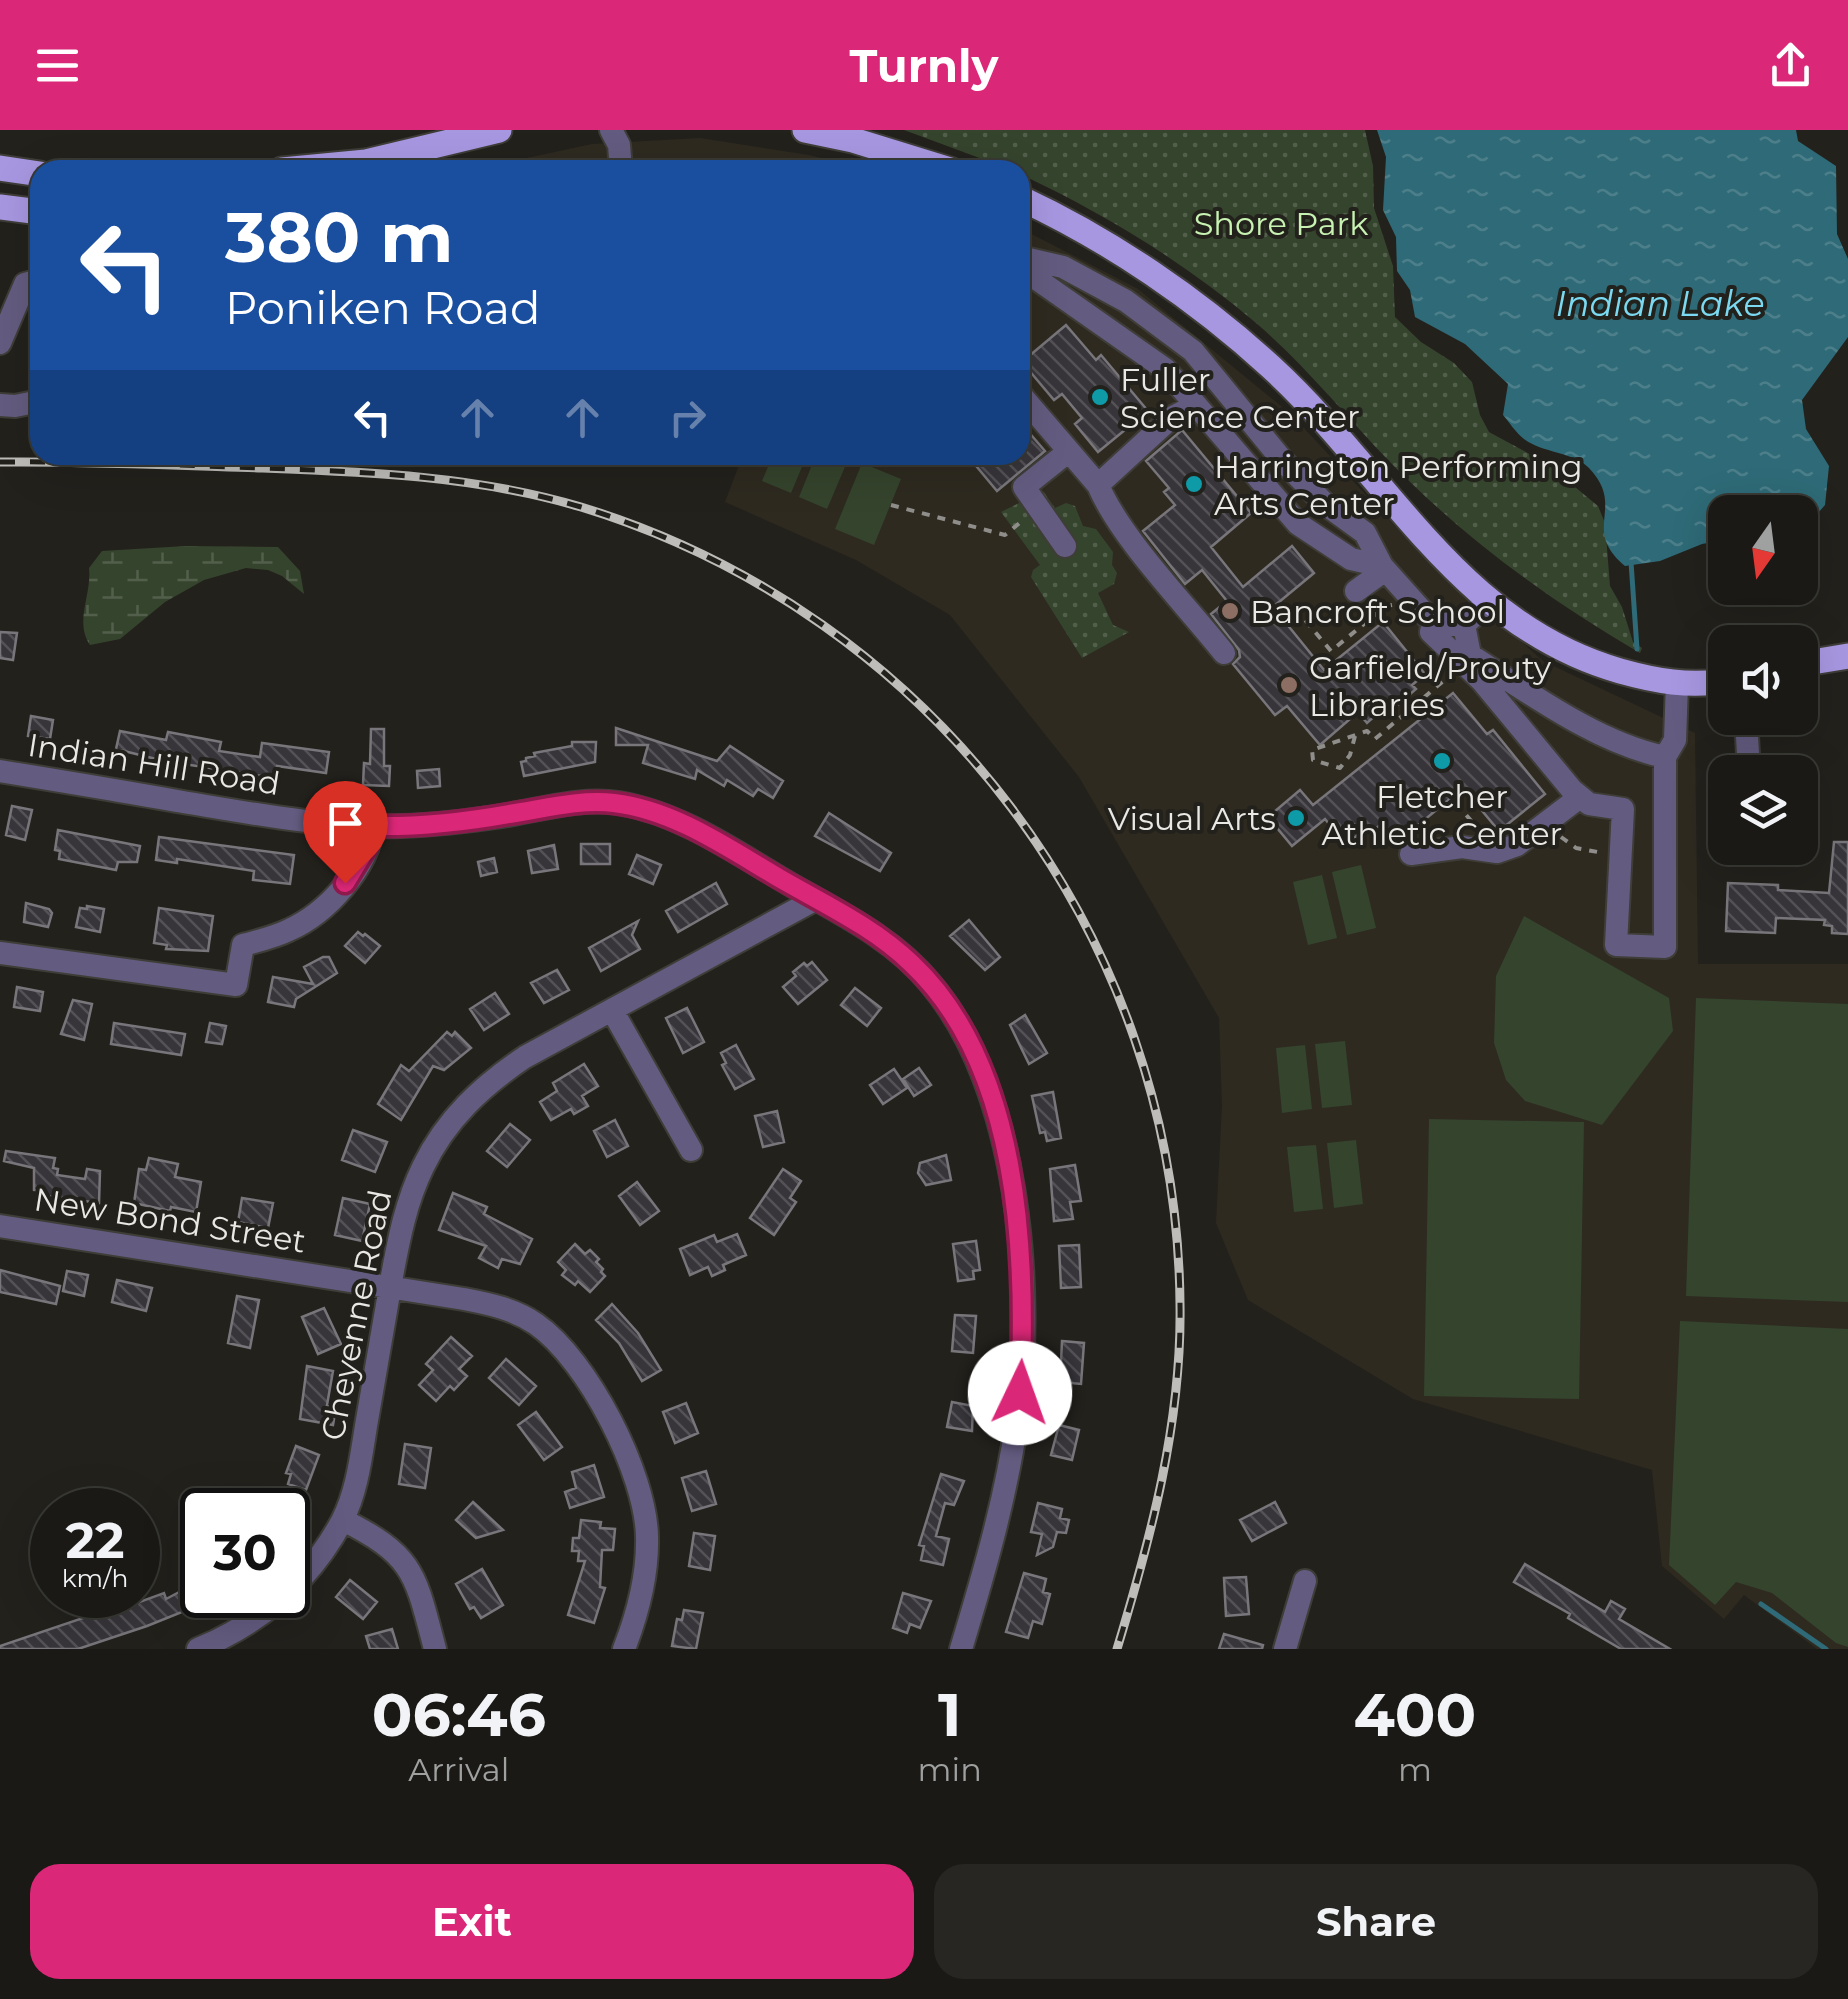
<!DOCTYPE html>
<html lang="en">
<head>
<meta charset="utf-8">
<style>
	:root { --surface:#1a1915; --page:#272622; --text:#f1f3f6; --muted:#9fa0a0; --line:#383834; --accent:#db2777 }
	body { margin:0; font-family:Montserrat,sans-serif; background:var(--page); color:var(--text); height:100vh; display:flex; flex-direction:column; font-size:38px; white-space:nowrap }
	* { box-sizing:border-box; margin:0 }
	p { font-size:32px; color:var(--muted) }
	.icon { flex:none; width:55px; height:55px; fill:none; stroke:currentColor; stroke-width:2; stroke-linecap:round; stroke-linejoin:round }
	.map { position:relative; height:1519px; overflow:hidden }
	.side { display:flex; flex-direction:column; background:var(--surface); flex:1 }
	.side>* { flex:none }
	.hud { position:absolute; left:30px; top:30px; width:1000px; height:305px; border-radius:30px; box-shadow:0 10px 40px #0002,0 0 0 2px var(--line); background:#1a4fa0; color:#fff; overflow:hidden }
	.needle { width:65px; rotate:194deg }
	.tools { position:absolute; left:1708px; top:365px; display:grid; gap:20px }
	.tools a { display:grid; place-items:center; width:110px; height:110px; border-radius:20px; background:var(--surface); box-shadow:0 10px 40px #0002,0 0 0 2px var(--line); font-size:50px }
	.speed { position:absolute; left:30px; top:1358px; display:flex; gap:20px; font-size:50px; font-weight:700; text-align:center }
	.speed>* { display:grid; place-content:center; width:130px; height:130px; border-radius:50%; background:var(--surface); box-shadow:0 10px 40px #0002,0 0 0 2px var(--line); line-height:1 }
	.speed small { font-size:25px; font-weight:400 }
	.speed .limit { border:5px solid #111; border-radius:15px; background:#fff; color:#111 }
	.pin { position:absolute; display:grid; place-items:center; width:85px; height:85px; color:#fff; margin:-102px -42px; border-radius:50% 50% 50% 0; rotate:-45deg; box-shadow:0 0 10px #0007 }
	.pin .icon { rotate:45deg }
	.me { position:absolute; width:110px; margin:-55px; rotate:3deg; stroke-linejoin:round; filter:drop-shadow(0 0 8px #0008) }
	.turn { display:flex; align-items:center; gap:35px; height:210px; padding:0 30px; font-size:45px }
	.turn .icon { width:130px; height:130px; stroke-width:2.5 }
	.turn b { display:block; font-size:70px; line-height:85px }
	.lanes { display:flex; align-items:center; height:95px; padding:0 30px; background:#0003; justify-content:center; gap:50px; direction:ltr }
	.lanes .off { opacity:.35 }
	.eta { display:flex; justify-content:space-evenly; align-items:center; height:170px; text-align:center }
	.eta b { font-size:60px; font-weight:700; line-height:70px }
	.cta { display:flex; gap:20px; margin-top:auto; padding:20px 30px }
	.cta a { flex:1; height:115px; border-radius:30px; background:var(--accent); color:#fff; font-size:40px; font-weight:700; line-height:115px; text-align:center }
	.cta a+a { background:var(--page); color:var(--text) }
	header { display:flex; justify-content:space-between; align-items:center; height:130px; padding:0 30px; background:var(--accent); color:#fff; font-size:45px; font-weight:700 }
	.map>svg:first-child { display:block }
</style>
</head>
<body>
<header><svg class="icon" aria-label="menu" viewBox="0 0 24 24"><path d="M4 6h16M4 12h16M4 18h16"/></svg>Turnly<svg class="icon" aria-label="share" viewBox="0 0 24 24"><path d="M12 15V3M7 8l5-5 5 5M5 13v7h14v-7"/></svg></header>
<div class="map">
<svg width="1848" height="1519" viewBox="0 0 1848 1519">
	<defs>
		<pattern id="grass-dots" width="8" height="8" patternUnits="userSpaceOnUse" patternTransform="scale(2.5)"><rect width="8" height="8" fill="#35442d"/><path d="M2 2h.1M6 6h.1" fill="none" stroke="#525f4b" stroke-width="1.8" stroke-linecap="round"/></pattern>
		<pattern id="wetland-marsh" width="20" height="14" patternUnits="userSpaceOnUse" patternTransform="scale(2.5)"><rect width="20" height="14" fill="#35442d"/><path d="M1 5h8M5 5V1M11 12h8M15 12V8" fill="none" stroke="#525f4b"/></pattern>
		<pattern id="water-ripples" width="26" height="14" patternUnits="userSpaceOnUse" patternTransform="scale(2.5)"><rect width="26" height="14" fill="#2e6a77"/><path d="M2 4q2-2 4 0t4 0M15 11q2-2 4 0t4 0" fill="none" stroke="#4c7f8a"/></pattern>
		<pattern id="building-back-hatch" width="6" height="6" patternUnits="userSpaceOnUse" patternTransform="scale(2.5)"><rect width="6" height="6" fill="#37353a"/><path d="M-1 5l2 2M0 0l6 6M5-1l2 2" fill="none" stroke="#545256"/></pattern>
	</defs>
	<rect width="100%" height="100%" fill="#23211c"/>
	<!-- built -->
	<path fill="#2e2a20" d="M700,8L809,25L869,40H471L592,14Z
		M1020,98L1138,159L1292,285L1404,406L1543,531L1695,603L1698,834H1848V1519H1817L1744,1465L1724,1489L1662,1436L1652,1340L1413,1269L1248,1170L1216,1093L1222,976L1219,888L1079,647L950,485L856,430L725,372L741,330L621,325H1020Z"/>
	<!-- grass -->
	<path fill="url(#grass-dots)" d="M904,0H1365L1373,36L1374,78L1393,136L1395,187L1421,212L1454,233L1472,252L1480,285L1489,302L1546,333L1598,376L1605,393L1610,456L1622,477L1633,512L1642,518L1640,523C1547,469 1463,407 1388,330C1344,284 1305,235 1256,193C1184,132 1105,84 1020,44V40H1012Z
		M1043,361L1055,378L1066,373L1075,376L1083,396L1096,399L1113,422L1112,435L1117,443L1114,454L1098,463L1113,495L1129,502L1082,528L1031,447L1033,440L1040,435L1001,382Z"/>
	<!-- wetland -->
	<path fill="url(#wetland-marsh)" d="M186,416L278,417L300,441L304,464L282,446L268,440L246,438L204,450L165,472L120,509L90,515C74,491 92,465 89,438L102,421Z"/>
	<!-- pitch -->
	<path fill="#35442d" d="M773,325H807L791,363L762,351Z
		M816,325H850L827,379L799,367Z
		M862,333L901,349L874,415L835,399Z
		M1361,735L1376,798L1347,805L1332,742Z
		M1322,745L1337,808L1308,815L1293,752Z
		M1524,786L1669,868L1673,901L1602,995L1525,971L1506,950L1494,913L1496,846Z
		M1696,868L1848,874V1172L1686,1166Z
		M1345,911L1352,975L1322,978L1315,914Z
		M1305,915L1312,979L1282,983L1276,918Z
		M1429,989L1584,992L1579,1269L1424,1266Z
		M1356,1010L1363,1074L1334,1078L1327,1013Z
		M1316,1015L1323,1079L1294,1082L1287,1017Z
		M1680,1191L1848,1199V1517L1836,1513L1772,1463L1736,1452L1715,1475L1669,1435Z"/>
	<!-- water -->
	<path fill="url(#water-ripples)" d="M1377,0H1796L1798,11L1836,36L1837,104L1848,129V207L1802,270L1806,299L1829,336L1825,375L1812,390L1800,386V382L1777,379L1773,382H1725V410L1702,414L1660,431L1625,436C1580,398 1627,378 1589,338C1574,322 1542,323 1524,309C1516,303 1509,292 1503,285L1508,254L1465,214L1415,187L1410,160L1397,141L1396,107L1383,80L1386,27Z"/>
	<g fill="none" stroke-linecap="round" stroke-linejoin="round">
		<!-- stream -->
		<path stroke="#2e6a77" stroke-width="5" d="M1631,432L1637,519
			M1761,1474L1826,1519"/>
	</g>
	<!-- building -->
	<path fill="url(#building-back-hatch)" stroke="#78767b" stroke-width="2.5" d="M1066,195L1096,230L1101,225L1148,281L1098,322L1075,294L1082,288L1062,264L1054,270L1022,232Z
		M1020,292L1045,321L997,361L967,325H1020Z
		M1182,300L1251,383L1211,417L1243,457L1292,416L1314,443L1273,477L1324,540L1383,492L1425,544L1412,555L1416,559L1384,587L1379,582L1367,593L1358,582L1320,615L1287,576L1275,585L1233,534L1240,527L1239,520L1211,484L1227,471L1202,440L1185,454L1143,401L1175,375L1164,362L1169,358L1146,331Z
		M0,502L17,503L13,530L0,528Z
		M1453,563L1487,604L1493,600L1545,664L1499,701L1463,658L1394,715L1379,696L1372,701L1368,696L1346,715L1325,689L1292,716L1268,687L1300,660L1313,675Z
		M31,586L53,590L50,609L28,606Z
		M616,598L717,631L730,616L783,651L773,668L758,659L753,666L727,650L724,656L697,640L695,649L643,633L648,615H616Z
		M371,599H384V636H390L389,656L363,655L364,633L370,634Z
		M120,601L166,610L168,602L221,612L219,621L260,627L262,613L329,622L326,643L277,636L275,648L164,631L116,619Z
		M572,612H596L595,632L524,646L521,632L526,631V628L535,626L534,623L572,616Z
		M439,639L440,656L418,658L417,641Z
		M12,676L32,680L25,710L6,705Z
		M829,683L891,723L880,741L815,706Z
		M58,700L140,716L137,732H118L116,740L59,729L60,721L55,720Z
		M159,707L294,725L290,754L253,750L254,741L177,729V733L156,730Z
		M1834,712H1848V804L1832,803V796L1824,795L1825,790L1776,788L1775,803L1726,801L1728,753L1778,755V760L1829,763Z
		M581,714H610V734H581Z
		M554,715L558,739L532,743L528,721Z
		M637,725L661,735L653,754L629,744Z
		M494,728L497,742L481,746L478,732Z
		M716,753L727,774L678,802L666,781Z
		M26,773L49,779L52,783L48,797L24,792Z
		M87,776L104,779L100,802L76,797L80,778L87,779Z
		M159,778L213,786L208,821L166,819L167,815L154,813Z
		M969,790L1000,827L985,840L950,806Z
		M638,791L632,805L640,819L601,841L589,818Z
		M358,802L363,806L365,804L380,816L365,833L345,816Z
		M323,827H329L337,843L296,869L294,877L268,872L273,847L313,854L304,837Z
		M812,832L827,850L798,874L783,857L796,846L793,842L804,833L807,836Z
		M557,840L569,860L544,873L531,853Z
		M17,857L43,862L40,881L14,877Z
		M855,858L881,878L867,896L841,875Z
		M495,863L509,884L484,900L470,879Z
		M73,870L92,874L84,910L61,904Z
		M687,878L704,912L683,923L666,888Z
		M1025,885L1047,923L1029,934L1010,895Z
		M114,893L185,904L181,925L111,914Z
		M210,893L226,896L222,914L206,912Z
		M447,902L452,906L455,902L471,918L444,940L433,936L401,990L378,974L401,935L409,941Z
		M736,915L754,949L735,959L722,935L726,933L721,923Z
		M584,934L598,956L582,966L588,976L574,984L571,979L551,990L540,972L557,961L553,953Z
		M919,938L931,955L914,966L903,949Z
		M894,939L907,958L883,974L870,955Z
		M1053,962L1061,1008L1047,1011L1045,1002L1040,1003L1032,966Z
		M777,981L784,1012L763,1017L755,986Z
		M615,990L628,1016L607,1027L594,1001Z
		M510,994L530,1010L507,1037L487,1021Z
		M353,1000L387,1012L375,1042L342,1030Z
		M6,1021L55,1028L53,1038L58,1039L57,1045L85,1049L87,1039L100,1041L99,1073L41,1065L42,1061L34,1060V1038L4,1031Z
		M946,1025L951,1050L926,1055L918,1043L920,1033Z
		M149,1028L178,1034L175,1047L201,1052L196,1082L171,1077L170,1081L134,1073L139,1039L146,1040Z
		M1075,1035L1081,1071L1070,1072L1073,1089L1054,1091L1050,1039Z
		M783,1039L801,1051L790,1068L796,1072L774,1105L750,1088Z
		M637,1052L659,1081L640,1095L619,1066Z
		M453,1063L487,1077L484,1084L532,1109L520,1134L502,1129L498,1138L479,1128L486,1116L439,1100Z
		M242,1068L273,1073L268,1098L238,1092Z
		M343,1068L370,1074L362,1111L335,1105Z
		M737,1104L746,1125L723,1135L725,1140L712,1146L708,1137L690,1145L680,1119L714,1105L717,1112Z
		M976,1111L980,1140L973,1141L974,1149L958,1151L953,1114Z
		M575,1114L585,1124L590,1120L599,1129L596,1132L603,1139L601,1142L605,1146L590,1162L578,1151L575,1155L562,1145L566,1140L558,1132Z
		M1079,1115L1081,1157L1061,1158L1059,1116Z
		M0,1140L60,1156L56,1174L0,1162Z
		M67,1141L88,1145L84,1166L63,1161Z
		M117,1150L152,1158L146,1181L112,1172Z
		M237,1166L259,1170L250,1218L228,1213Z
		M612,1174L638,1203L661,1240L642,1251L619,1213L596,1190Z
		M324,1178L341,1214L318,1224L302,1187Z
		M955,1185L976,1186L973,1223L952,1221Z
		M451,1207L472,1226L459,1239L467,1246L454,1260L450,1256L436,1271L419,1255L433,1240L426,1234Z
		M1062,1211L1084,1213L1081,1254L1060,1252Z
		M506,1229L536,1256L519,1275L489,1248Z
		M307,1236L333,1241L327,1275L336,1277L333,1295L300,1289Z
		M952,1272L973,1276L972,1301L947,1297Z
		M686,1273L698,1303L675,1313L663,1282Z
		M536,1282L562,1317L544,1330L518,1295Z
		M1059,1295L1079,1300L1072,1330L1051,1325Z
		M405,1314L431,1318L425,1358L399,1354Z
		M296,1316L319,1325L306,1360L288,1354L291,1344L286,1343Z
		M594,1335L604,1367L570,1378L565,1362L576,1358L572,1342Z
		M706,1341L716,1374L692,1381L682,1348Z
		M941,1344L964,1351L954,1375L945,1373L936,1406L949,1409L943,1435L921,1430L924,1416L919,1415Z
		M473,1372L503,1400L476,1408L456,1390Z
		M1275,1372L1286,1393L1252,1411L1240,1390Z
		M1038,1373L1062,1379L1060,1388L1069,1390L1066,1403L1057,1402L1053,1417L1037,1425L1042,1404L1031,1402Z
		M581,1390L601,1392L600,1398L615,1399L613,1420H602L600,1457L605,1458L594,1493L568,1485L585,1431H578L579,1421H572L573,1408H579Z
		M694,1403L715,1406L710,1440L689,1436Z
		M1525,1434L1605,1482L1611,1471L1625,1479L1619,1489L1670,1519H1621L1568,1488L1570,1484L1514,1452Z
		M482,1439L503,1475L481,1488L474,1477L470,1479L456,1454Z
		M1024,1443L1046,1449L1043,1462L1050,1464L1042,1494L1033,1491L1028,1508L1006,1502Z
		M1246,1447L1249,1484L1226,1486L1224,1448Z
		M202,1450V1474L147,1496L78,1519H0V1516L136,1470L137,1473L164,1463L166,1469Z
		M350,1450L377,1472L363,1489L336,1467Z
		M903,1463L931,1471L920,1498L910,1494L907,1503L893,1498Z
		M684,1480L703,1483L696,1519L672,1516L677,1489L682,1490Z
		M392,1499L398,1519H370L366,1506Z
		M1224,1504L1263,1515L1262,1519H1219Z"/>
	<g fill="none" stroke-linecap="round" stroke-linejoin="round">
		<defs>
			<path id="minor" d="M611,0L619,15L621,40
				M1020,127L1063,137L1126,171L1193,221L1283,331L1325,374L1365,403L1382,436L1433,493L1464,495L1488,472
				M1020,129L1031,145L1165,239L1298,394L1351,429L1382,436
				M0,213L25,154L40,150
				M1020,264L1098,355L1171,288L1196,275
				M0,275L15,276L40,271
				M1098,355C1120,408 1187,476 1224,523
				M1065,416L1024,357L1069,321
				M1356,461L1385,440
				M1433,493L1431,502L1482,551L1572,660L1589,674L1623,679L1616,815L1665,817V627
				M1464,495L1470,525C1528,562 1597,613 1665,627L1675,610L1677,554
				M1746,588L1749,642
				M0,641C61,651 122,661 183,672C255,684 328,698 401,696C435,695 469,691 502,686C540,680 580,667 619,673C683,684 738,724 793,756C842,784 894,809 930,853C1019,958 1035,1158 1017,1290C1006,1368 984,1443 961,1519
				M1411,724L1462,717L1497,722L1517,715L1580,667
				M0,823L236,855L243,815C258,811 275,807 289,800C327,783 368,738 373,696
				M612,880L691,1020
				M0,1096L464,1169C490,1174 514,1179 536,1194C588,1230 646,1344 647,1407C648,1446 638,1483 624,1519
				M343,1390C415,1426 415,1444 435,1519
				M198,1519C261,1493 309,1452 342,1391C357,1362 361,1327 366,1296C375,1246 383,1196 392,1146C399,1108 406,1072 423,1037C446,989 482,956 525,927L816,769
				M1285,1519L1305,1451"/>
			<path id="major" d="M805,0L853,10L950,40
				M0,38L40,44
				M282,40L366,32L499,0
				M1020,68C1110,110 1198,170 1271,237C1388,344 1458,495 1620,541C1656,551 1689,557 1725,551
				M0,77L40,82
				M1800,534L1848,526"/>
		</defs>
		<!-- minor casing -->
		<use href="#minor" stroke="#3f3d38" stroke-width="26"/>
		<!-- major casing -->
		<use href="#major" stroke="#3f3d38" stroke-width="29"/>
		<!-- path -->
		<path stroke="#908e8a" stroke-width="4" stroke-dasharray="8 8" stroke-linecap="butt" d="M891,375L1005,405L1022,391
			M1295,478L1331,521L1386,476L1392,475
			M1355,606L1350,625L1340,638L1313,630L1312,620L1367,601L1375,609L1448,547
			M1456,673L1479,700
			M1561,707L1576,718L1603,723"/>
		<!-- minor -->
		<use href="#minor" stroke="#645c80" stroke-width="22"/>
		<!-- major -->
		<use href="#major" stroke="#a797e1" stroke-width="25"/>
		<defs>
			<path id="rail" d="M0,332C87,331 174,335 262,338C369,342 477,346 581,377C932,484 1177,805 1180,1174C1182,1292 1151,1407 1117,1519"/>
		</defs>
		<!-- rail casing -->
		<use href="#rail" stroke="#bebdb9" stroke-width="9"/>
		<!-- rail -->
		<use href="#rail" stroke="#23211c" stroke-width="5" stroke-dasharray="15" stroke-linecap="butt"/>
	</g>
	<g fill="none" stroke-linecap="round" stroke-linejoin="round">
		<defs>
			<path id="route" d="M345,753L367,717L373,696C419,697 464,692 509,684C543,679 579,669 614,673C674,680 728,718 779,748C824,774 874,797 912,834C1020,936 1027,1125 1020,1263"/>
		</defs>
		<!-- route casing -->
		<use href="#route" stroke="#8e194d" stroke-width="25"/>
		<!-- route -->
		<use href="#route" stroke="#db2777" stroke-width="18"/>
	</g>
	<!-- markers -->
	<g fill="#0f9aa8" stroke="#23211c" stroke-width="4">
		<circle cx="1100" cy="267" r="10"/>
		<circle cx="1194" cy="354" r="10"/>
		<circle cx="1442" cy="631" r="10"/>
		<circle cx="1296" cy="688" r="10"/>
	</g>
	<g fill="#8d6e63" stroke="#23211c" stroke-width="4">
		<circle cx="1230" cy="481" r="10"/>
		<circle cx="1289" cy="555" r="10"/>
	</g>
	<g text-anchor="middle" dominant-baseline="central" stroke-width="8" stroke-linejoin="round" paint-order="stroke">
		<!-- park labels -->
		<g font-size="32" fill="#c7f2b2" stroke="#23211c">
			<text x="1281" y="93">Shore Park</text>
		</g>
		<!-- poi labels -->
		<g font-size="32" fill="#e9e8e4" stroke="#23211c" text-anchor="start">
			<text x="1120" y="249">Fuller<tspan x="1120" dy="37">Science Center</tspan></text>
			<text x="1214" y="336">Harrington Performing<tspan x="1214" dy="37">Arts Center</tspan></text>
			<text x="1250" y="481">Bancroft School</text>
			<text x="1309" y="537">Garfield/Prouty<tspan x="1309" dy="37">Libraries</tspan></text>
			<text x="1442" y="666" text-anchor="middle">Fletcher<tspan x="1442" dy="37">Athletic Center</tspan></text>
			<text x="1276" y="688" text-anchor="end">Visual Arts</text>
		</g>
		<!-- street labels -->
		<g font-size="32" fill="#e9e8e4" stroke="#23211c">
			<text transform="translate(154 634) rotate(9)">Indian Hill Road</text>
			<text transform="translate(170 1090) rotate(9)">New Bond Street</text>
			<text transform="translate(356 1185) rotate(-79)">Cheyenne Road</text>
		</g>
		<!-- water labels -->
		<g font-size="35" font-style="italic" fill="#7bdaf1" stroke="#23211c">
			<text x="1660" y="173">Indian Lake</text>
		</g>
	</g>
</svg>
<div class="tools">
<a><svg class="needle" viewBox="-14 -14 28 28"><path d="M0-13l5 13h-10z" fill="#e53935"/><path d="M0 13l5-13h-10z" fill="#9fa0a0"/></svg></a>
<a><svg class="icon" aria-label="sound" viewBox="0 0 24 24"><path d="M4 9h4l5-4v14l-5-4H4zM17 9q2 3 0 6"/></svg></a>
<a><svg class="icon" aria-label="layers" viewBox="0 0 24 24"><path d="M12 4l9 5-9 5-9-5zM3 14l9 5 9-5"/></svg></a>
</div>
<div class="speed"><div>22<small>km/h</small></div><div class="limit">30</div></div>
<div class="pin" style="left:345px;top:753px;background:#d93025"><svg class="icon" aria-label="arrive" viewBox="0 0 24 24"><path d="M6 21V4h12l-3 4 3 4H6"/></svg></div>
<svg class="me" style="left:1020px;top:1263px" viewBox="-20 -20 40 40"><circle r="19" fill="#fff"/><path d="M0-13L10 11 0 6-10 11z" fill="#db2777"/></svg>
<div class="hud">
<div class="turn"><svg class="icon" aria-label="left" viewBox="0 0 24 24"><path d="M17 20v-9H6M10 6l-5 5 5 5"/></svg><div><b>380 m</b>Poniken Road</div></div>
<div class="lanes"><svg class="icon" aria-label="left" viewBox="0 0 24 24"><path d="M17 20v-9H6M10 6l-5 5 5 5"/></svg><svg class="icon off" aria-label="ahead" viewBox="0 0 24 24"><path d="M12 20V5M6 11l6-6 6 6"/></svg><svg class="icon off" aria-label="ahead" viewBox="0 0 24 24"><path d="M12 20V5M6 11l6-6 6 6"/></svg><svg class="icon off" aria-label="right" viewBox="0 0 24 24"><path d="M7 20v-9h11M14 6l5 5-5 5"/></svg></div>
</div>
</div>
<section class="side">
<div class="eta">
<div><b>06:46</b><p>Arrival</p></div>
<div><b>1</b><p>min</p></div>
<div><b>400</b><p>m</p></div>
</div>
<div class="cta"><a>Exit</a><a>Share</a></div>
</section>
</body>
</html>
